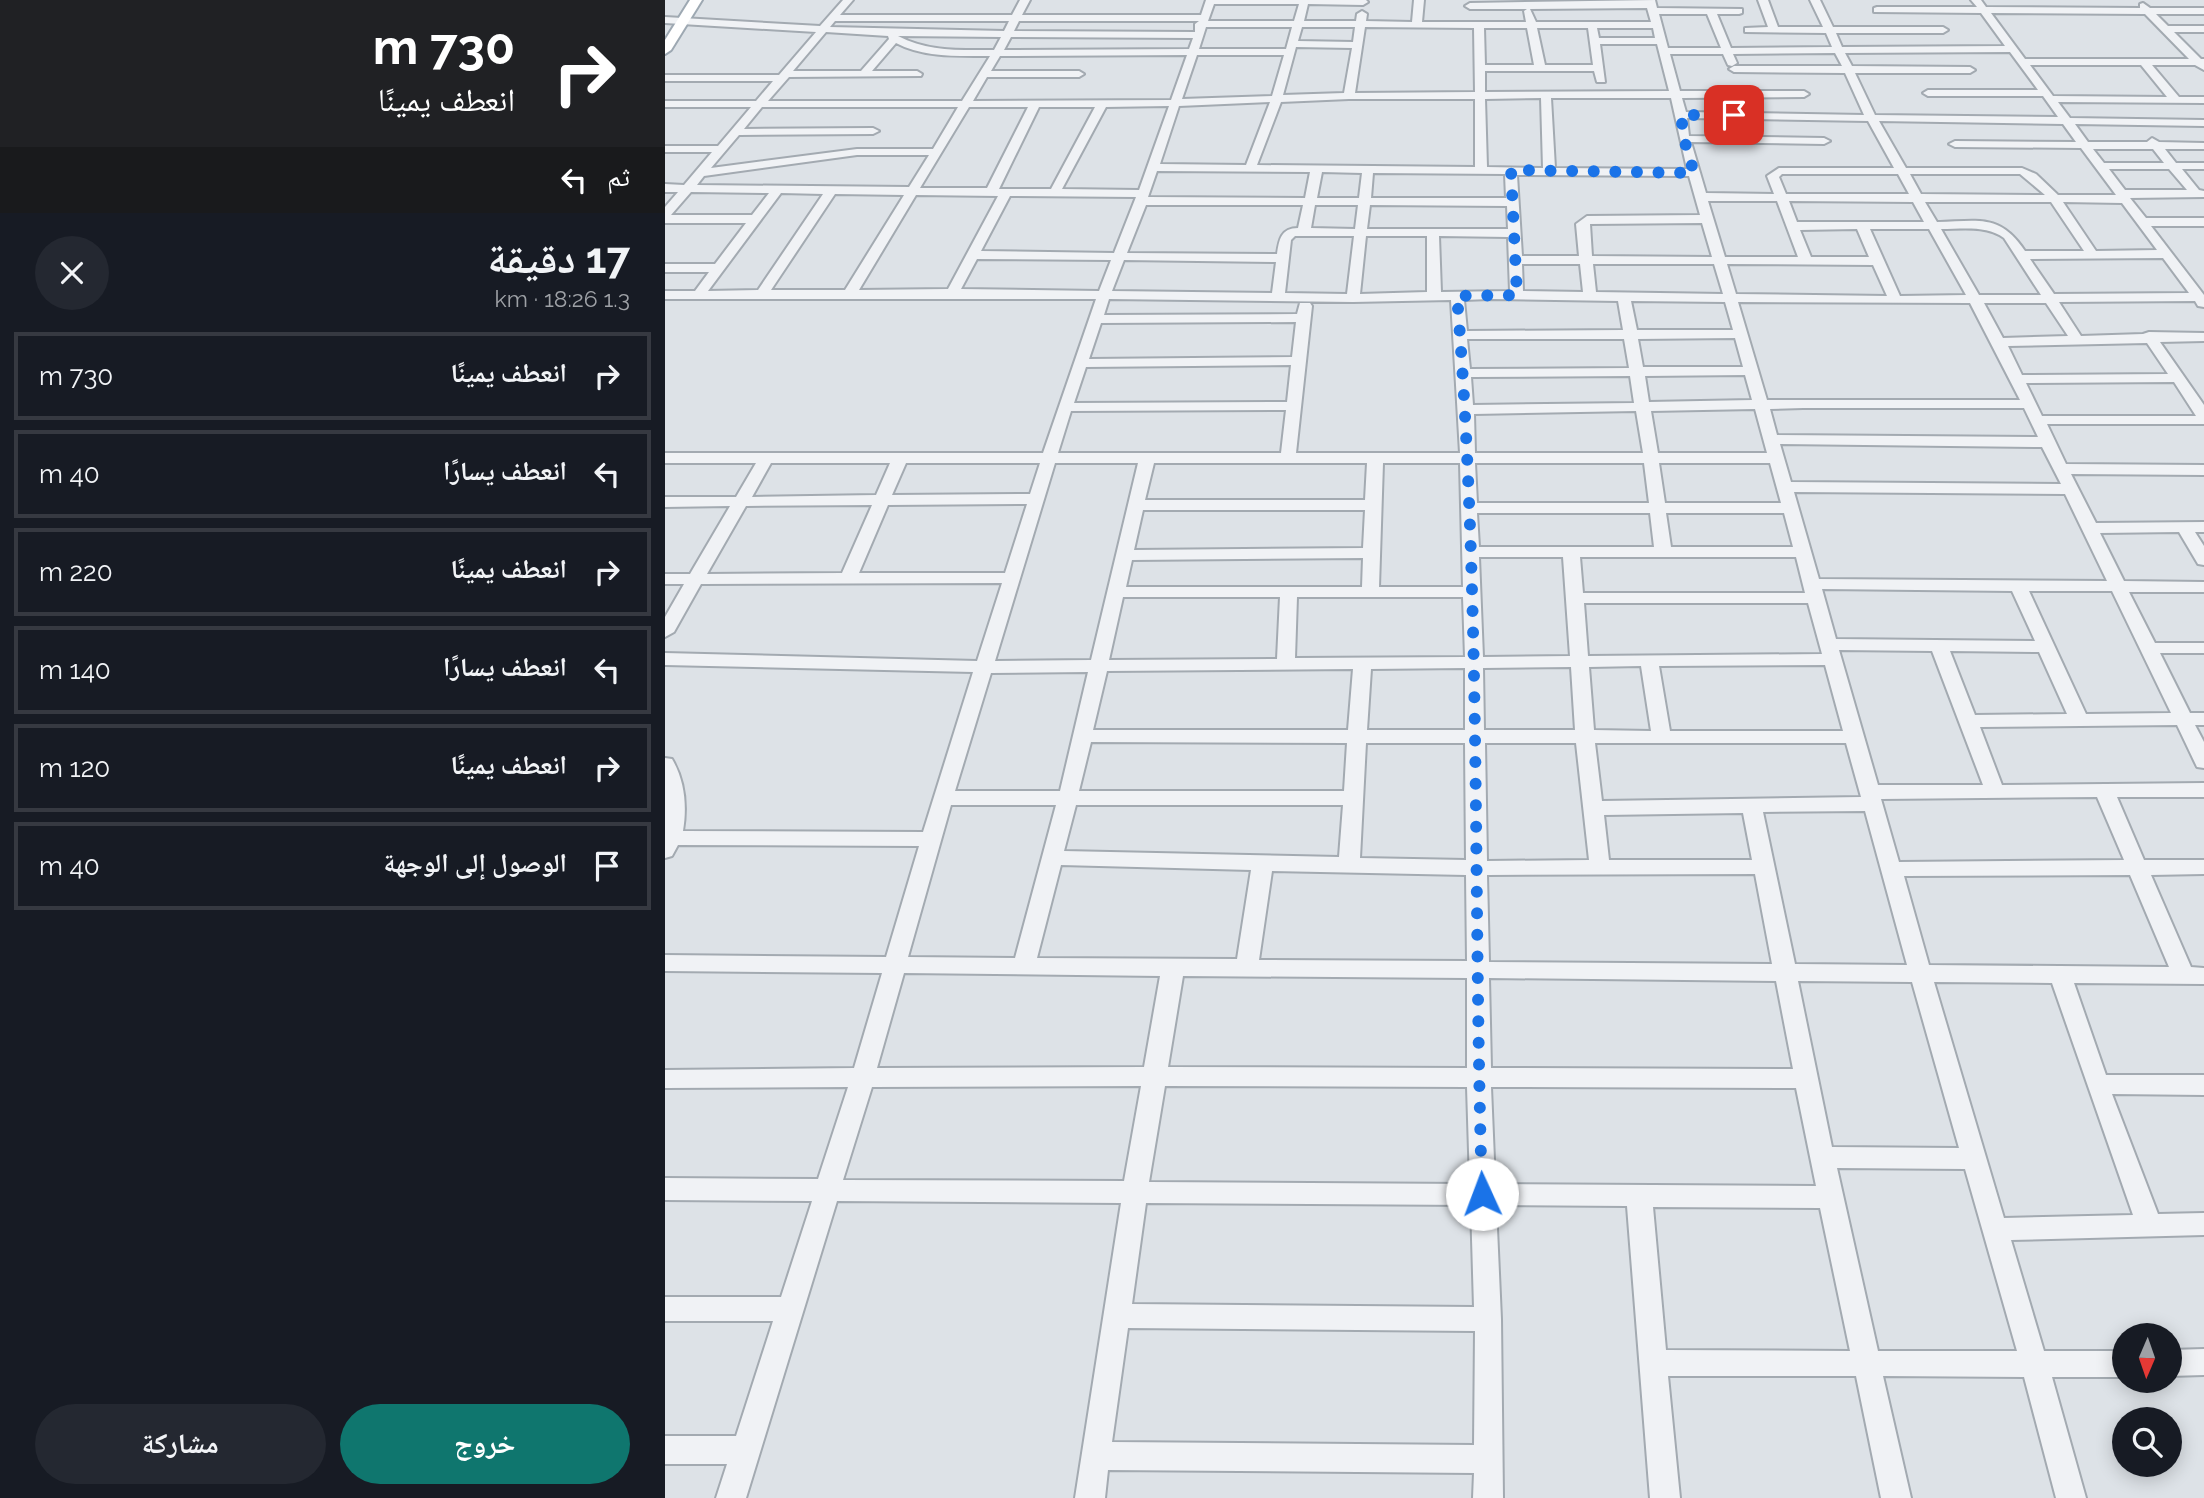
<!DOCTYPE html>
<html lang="ar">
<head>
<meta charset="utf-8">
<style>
	:root { --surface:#171b24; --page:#242831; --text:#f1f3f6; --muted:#9ea1a6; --line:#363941; --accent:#0f766e }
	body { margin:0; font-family:Raleway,"Noto Naskh Arabic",sans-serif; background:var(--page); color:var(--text); direction:rtl; height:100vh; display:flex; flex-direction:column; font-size:26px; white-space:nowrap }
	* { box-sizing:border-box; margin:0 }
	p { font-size:23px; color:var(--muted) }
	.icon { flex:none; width:38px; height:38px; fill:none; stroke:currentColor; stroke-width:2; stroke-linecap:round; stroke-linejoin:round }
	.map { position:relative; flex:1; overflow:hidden; direction:ltr }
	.drawer { display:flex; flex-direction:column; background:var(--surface); width:665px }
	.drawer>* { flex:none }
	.top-card { background:#202124; color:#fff; overflow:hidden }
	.needle { width:46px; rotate:182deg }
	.tools { position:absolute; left:1447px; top:1323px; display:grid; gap:14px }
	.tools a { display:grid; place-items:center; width:70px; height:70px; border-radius:50%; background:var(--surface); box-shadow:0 4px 18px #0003; font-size:35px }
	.pin { position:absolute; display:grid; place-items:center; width:60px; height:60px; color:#fff; margin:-30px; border-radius:14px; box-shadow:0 4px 10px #0006 }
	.me { position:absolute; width:77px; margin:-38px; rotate:358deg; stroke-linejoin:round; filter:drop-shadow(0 0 5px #0008) }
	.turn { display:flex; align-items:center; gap:24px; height:147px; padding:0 35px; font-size:32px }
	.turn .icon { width:91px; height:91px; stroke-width:2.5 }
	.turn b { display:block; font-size:49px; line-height:60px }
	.then { display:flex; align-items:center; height:66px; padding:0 35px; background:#0003; gap:14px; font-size:26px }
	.round { display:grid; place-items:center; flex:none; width:74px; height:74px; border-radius:37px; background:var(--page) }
	.overview { display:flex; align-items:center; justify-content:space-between; height:119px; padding:0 35px }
	h1 { font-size:42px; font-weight:700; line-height:52px }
	.primary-button { display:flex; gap:14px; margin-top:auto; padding:14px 35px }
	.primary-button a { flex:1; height:80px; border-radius:42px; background:var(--accent); color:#fff; font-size:28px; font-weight:700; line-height:80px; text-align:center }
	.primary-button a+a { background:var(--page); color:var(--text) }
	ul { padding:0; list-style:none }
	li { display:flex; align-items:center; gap:21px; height:88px; margin:0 14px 10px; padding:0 21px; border:4px solid var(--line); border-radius:0px }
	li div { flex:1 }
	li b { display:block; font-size:26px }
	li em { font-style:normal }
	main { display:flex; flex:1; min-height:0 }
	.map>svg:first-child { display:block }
</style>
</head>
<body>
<main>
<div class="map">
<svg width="1539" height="1498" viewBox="0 0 1539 1498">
	<rect width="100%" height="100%" fill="#dde2e7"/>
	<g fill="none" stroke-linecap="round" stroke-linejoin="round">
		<defs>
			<path id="minor" d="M178,0H188L175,15H347L355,0H365L357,15H536L541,0H701L703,2L698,5L643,4L639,21H691L692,14L697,11L702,14L701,21L747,22L749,0H759L757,22H861L859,11L862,9H805L800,6L805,3L990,0L992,8L1077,9V13L1074,14H1052L1066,48L1167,47L1161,33L1080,32V28L1103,27L1093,0H1103L1113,27H1158L1145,0H1155L1168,27H1278L1283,30L1278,33H1171L1177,47L1340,46L1316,13L1209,12V8L1212,7H1312L1306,0H1316L1321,7L1475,8V4L1478,3L1485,8H1539V14H1491L1503,26H1539V32H1509L1536,59H1539V70L1530,65H1487L1514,97H1539V103L1393,102L1405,118L1539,120V126L1410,124L1423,142H1482L1487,138L1494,142L1539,143V149H1500L1511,163H1539V169H1517L1534,190L1539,191V197L1465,198L1481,218H1539V226H1486L1539,295V307L1533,306L1530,301L1394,302L1416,336L1478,334L1484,332L1539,333V341L1495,342L1539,405V424H1382L1401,464L1539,465V475L1406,474L1431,523L1539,522V532H1530L1539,546V565L1533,564L1514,532L1435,533L1459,581L1539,582V592H1464L1490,643H1539V653H1495L1525,713H1539V725H1530L1539,742V768L1532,767L1512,725L1315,727L1337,785L1539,783V797H1452L1479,860H1539V874L1486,875L1526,967L1539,968V984L1409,983L1441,1075H1539V1095L1447,1094L1493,1214L1539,1213V1235L1346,1240L1379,1351H1460V1377H1387L1421,1498H1391L1359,1377L1218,1376L1246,1498H1216L1191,1376H1003L1015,1498H985L962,1206L831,1205L836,1319L838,1498H808L809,1473L443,1470L440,1498H410L456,1203L172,1201L81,1498H51L62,1464H0V1436H71L108,1321H0V1297H116L147,1201L0,1200V1178L153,1179L183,1087L0,1088V1070L189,1068L217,973L0,971V955L221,957L254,846L13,845L7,856L0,858V758L7,759C20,781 22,807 18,831L258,832L308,672L0,665V653L312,661L337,583L36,584L9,632L0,637V617L19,584H0V574H25L65,506L0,507V497H71L91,463H0V453H378L431,299H0V291H30L44,272H0V264H50L81,223H0V207L13,192H0V184L19,185L47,152H0V146H53L86,107H0V101H91L108,81H0V75H114L151,32L0,23V17L155,26ZM549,4H634L629,21H543ZM982,8L986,22H871L865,9ZM1326,13L1480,14L1524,59H1360ZM994,14H1042L1056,48H1003ZM170,21H344L339,31L165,27ZM354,21H534L530,24V32L349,31ZM541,27H627L621,49H534ZM637,27H690L688,42L633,41ZM700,27L809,28L810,92L690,93ZM819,28H862L869,65H820ZM872,28H923L928,65H880ZM932,28H988L990,38H934ZM161,32L223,36L224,39L196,71H128ZM233,36L336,37L329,50C295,50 263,52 233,36ZM346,37L528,38L524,49L339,50ZM231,43C259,58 294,56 325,56L297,101H103L124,77L256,76L257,74L252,71H207ZM935,44H992L1004,91L820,92V71H929L932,82H940ZM631,47L687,48L679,93L618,95ZM1345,52L1373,90H1263L1258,93L1263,96H1378L1393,117L1210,115L1190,73H1305L1310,70L1305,67L1187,66L1180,53ZM1170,53L1177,66H1069L1064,69L1069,72L1180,73L1199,115L1021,112L1017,98L1139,97L1144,94L1139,91H1015L1005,54H1058L1063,65L1067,66L1072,63L1068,54ZM522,55L506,100L308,101L322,77H414L419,74L414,71H326L335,56ZM532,55H619L607,96L517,99ZM1365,65H1476L1502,97L1388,96ZM876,98L878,168L822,167L820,99ZM886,98H1006L1022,169L890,168ZM684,99H810V167L592,165L616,102ZM605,102L581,165L495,164L514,106ZM504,106L474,190L397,189L441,107ZM97,107H293L268,149H192L46,168L74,135L208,134L214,131L208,128L79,129ZM304,107H363L322,188H255ZM374,107H430L386,189H334ZM1022,118L1203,121L1229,168H1114L1102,176L1109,194L1041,193L1026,142L1159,144L1165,141L1159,138L1024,136ZM1214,121L1398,124L1411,142L1290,141L1284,144L1290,147L1416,148L1451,195H1393L1371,174L1357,168H1241ZM1428,149H1488L1499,163H1439ZM192,155H264L244,187L32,185L39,176ZM1444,169H1504L1522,190H1460ZM492,171L645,172L640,198L483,197ZM657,172L697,173L694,198H652ZM708,173L840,174L841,198H706ZM1117,174H1233L1244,194H1121L1114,177ZM1245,174H1355L1380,195L1256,194ZM852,175L1024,176L1035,215L922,216L911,224L914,256H857ZM26,192L104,193L87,215H6ZM116,193L158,194L93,290L43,291ZM170,194L239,195L180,290H106ZM251,195L333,196L283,289L194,290ZM345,196L471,197L449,253L316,251ZM1043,201H1112L1133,257H1060ZM1124,201L1248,202L1259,222H1132ZM1260,202H1386L1419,251H1360C1335,213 1313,221 1272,222ZM1398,202L1457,203L1492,250L1431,251ZM481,205H638L633,228C616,228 614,240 612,254L462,253ZM650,205H693L690,229L646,228ZM705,205L842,206L843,229H702ZM1037,223L1047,257L927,256L925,224ZM1192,229L1204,257H1146L1135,230ZM1205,229H1264L1301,295L1235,296ZM1276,229C1297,229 1322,225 1339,238L1376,295H1314ZM630,236H689L682,294L620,293L626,240ZM701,236H762V292L695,294ZM774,236L843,237L845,291L776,292ZM1498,258L1524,293L1389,294L1365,259ZM312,259L446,260L434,291L296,289ZM459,260L611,262L607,293L447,291ZM857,264H915L918,292L858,291ZM928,264H1049L1058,294L931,292ZM1062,264L1208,265L1222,296L1071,294ZM444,299L688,302L786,300L795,453H631L647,306L645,303H635L632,314L439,315ZM825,299L953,301L958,330L802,331L799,300ZM966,301L1060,302L1068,330H972ZM1073,302L1305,303L1355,400H1102ZM1319,303H1381L1403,336L1338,338ZM631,322L627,357L424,359L436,323ZM1070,338L1078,367H978L973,339ZM802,339H959L964,368L805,369ZM1482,343L1503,374L1357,375L1343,346ZM626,365L622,402L409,403L421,367ZM1080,375L1087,400L984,402L980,376ZM965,376L969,403L808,405L806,377ZM1509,382L1531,416H1377L1361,383ZM1138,408H1359L1373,437L1112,435L1105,409ZM1090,409L1102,453H993L986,411ZM621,410L616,453H393L406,411ZM971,411L978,453H810L809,414ZM1115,444L1377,447L1396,484L1126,482ZM106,463H225L211,495L87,497ZM241,463H375L365,494L227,495ZM390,463H473L426,660L330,661ZM489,463H702L700,500H480ZM718,463H795L798,587H714ZM810,463H979L984,503H812ZM994,463H1105L1116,503H1000ZM1129,492L1400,494L1442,581L1154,579ZM362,504L340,573H194L223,505ZM207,505L177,573L42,574L81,506ZM478,510H700L698,548L469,550ZM812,513H985L989,547H814ZM1001,513H1119L1128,547H1006ZM814,557H898L905,656L818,657ZM915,557H1131L1140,593H918ZM698,558L697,587H461L467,560ZM1157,589L1347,591L1370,641L1171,639ZM1364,591H1447L1506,713L1421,714ZM458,597H615L612,659L444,660ZM632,597H798L800,657L630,658ZM919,603H1143L1157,654L923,656ZM1174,650L1267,651L1318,785H1213ZM1285,651L1374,652L1402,714L1310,715ZM1160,665L1178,731H1005L994,666ZM976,666L986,731L929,730L924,667ZM906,667L910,730H819L818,668ZM800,668V730H702L706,669ZM688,669L683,730H428L442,671ZM423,672L395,791H290L326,673ZM426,742L682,743L679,791H414ZM701,743H800L801,860L695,858ZM820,743H911L924,860L822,861ZM930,743H1181L1196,797L937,801ZM1432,797L1459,860L1234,862L1216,799ZM286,805H391L350,958L243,957ZM411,805H678L674,857L399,851ZM1200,811L1242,965L1130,964L1098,812ZM1078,813L1087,860H944L939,815ZM396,865L586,870L572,959L372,958ZM607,871L801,875L802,961L594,960ZM1090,874L1107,964L824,962L822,875ZM1465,875L1504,967L1264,965L1239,876ZM239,973L495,976L479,1067L212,1068ZM518,976L802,978V1068L503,1067ZM824,978L1111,981L1128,1069L826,1068ZM1133,981L1247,982L1294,1148L1167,1147ZM1269,982L1387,983L1468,1215L1339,1218ZM476,1086L459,1181L178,1180L207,1087ZM500,1086L802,1087L805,1184L484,1182ZM826,1087L1131,1088L1151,1186L830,1184ZM1172,1168L1300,1169L1352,1351H1213ZM481,1203L806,1205L809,1307L467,1304ZM988,1207L1155,1208L1185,1351L1001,1350ZM463,1328L810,1331L809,1445L447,1442Z
				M1539,1349V1375L1505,1376V1350Z"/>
			<path id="major" d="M25,0H37L6,50L0,54V40Z"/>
		</defs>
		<!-- minor casing -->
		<use href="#minor" stroke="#a3aab1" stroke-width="4"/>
		<!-- major casing -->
		<use href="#major" stroke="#9da8b2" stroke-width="4"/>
		<!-- minor -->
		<use href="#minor" fill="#f0f2f5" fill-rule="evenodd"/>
		<!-- major -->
		<use href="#major" fill="#fff" fill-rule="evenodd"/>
	</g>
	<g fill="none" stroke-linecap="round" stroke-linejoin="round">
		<!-- route -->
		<path stroke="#1a73e8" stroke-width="12" stroke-dasharray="0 21.6" d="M817,1194C808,895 816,595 792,296L852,295L846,170L1029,173L1019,139L1016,115H1069"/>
	</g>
</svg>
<div class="tools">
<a><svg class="needle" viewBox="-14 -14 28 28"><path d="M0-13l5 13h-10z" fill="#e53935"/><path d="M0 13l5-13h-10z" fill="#9ea1a6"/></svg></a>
<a><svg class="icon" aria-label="search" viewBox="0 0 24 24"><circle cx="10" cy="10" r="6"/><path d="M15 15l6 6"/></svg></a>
</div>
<div class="pin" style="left:1069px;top:115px;background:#d93025"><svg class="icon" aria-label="arrive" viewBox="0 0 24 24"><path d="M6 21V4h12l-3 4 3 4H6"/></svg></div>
<svg class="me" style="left:817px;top:1194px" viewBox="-20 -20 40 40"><circle r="19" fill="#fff"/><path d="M0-13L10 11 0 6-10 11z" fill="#1a73e8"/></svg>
</div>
<section class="drawer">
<div class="top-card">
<div class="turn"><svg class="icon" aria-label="right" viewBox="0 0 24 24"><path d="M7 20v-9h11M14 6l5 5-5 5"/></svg><div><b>730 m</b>انعطف يمينًا</div></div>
<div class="then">ثم<svg class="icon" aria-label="left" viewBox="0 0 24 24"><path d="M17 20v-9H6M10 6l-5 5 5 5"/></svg></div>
</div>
<div class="overview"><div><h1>17 دقيقة</h1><p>1.3 km · 18:26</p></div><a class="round"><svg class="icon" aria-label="close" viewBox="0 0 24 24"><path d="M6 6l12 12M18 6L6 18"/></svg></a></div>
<ul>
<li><svg class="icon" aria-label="right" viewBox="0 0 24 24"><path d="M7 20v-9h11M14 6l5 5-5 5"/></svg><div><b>انعطف يمينًا</b></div><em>730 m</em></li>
<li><svg class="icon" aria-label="left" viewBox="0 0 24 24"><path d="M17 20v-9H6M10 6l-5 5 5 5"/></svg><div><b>انعطف يسارًا</b></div><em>40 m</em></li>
<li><svg class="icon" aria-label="right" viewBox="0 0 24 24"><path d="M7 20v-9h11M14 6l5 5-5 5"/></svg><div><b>انعطف يمينًا</b></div><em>220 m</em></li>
<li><svg class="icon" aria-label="left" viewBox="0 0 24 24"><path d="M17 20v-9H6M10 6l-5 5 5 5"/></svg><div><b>انعطف يسارًا</b></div><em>140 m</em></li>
<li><svg class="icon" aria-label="right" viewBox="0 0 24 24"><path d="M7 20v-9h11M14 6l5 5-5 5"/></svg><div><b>انعطف يمينًا</b></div><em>120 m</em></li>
<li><svg class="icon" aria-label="arrive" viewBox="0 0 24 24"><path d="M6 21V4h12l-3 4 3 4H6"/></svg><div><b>الوصول إلى الوجهة</b></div><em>40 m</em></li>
</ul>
<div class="primary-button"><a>خروج</a><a>مشاركة</a></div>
</section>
</main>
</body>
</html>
